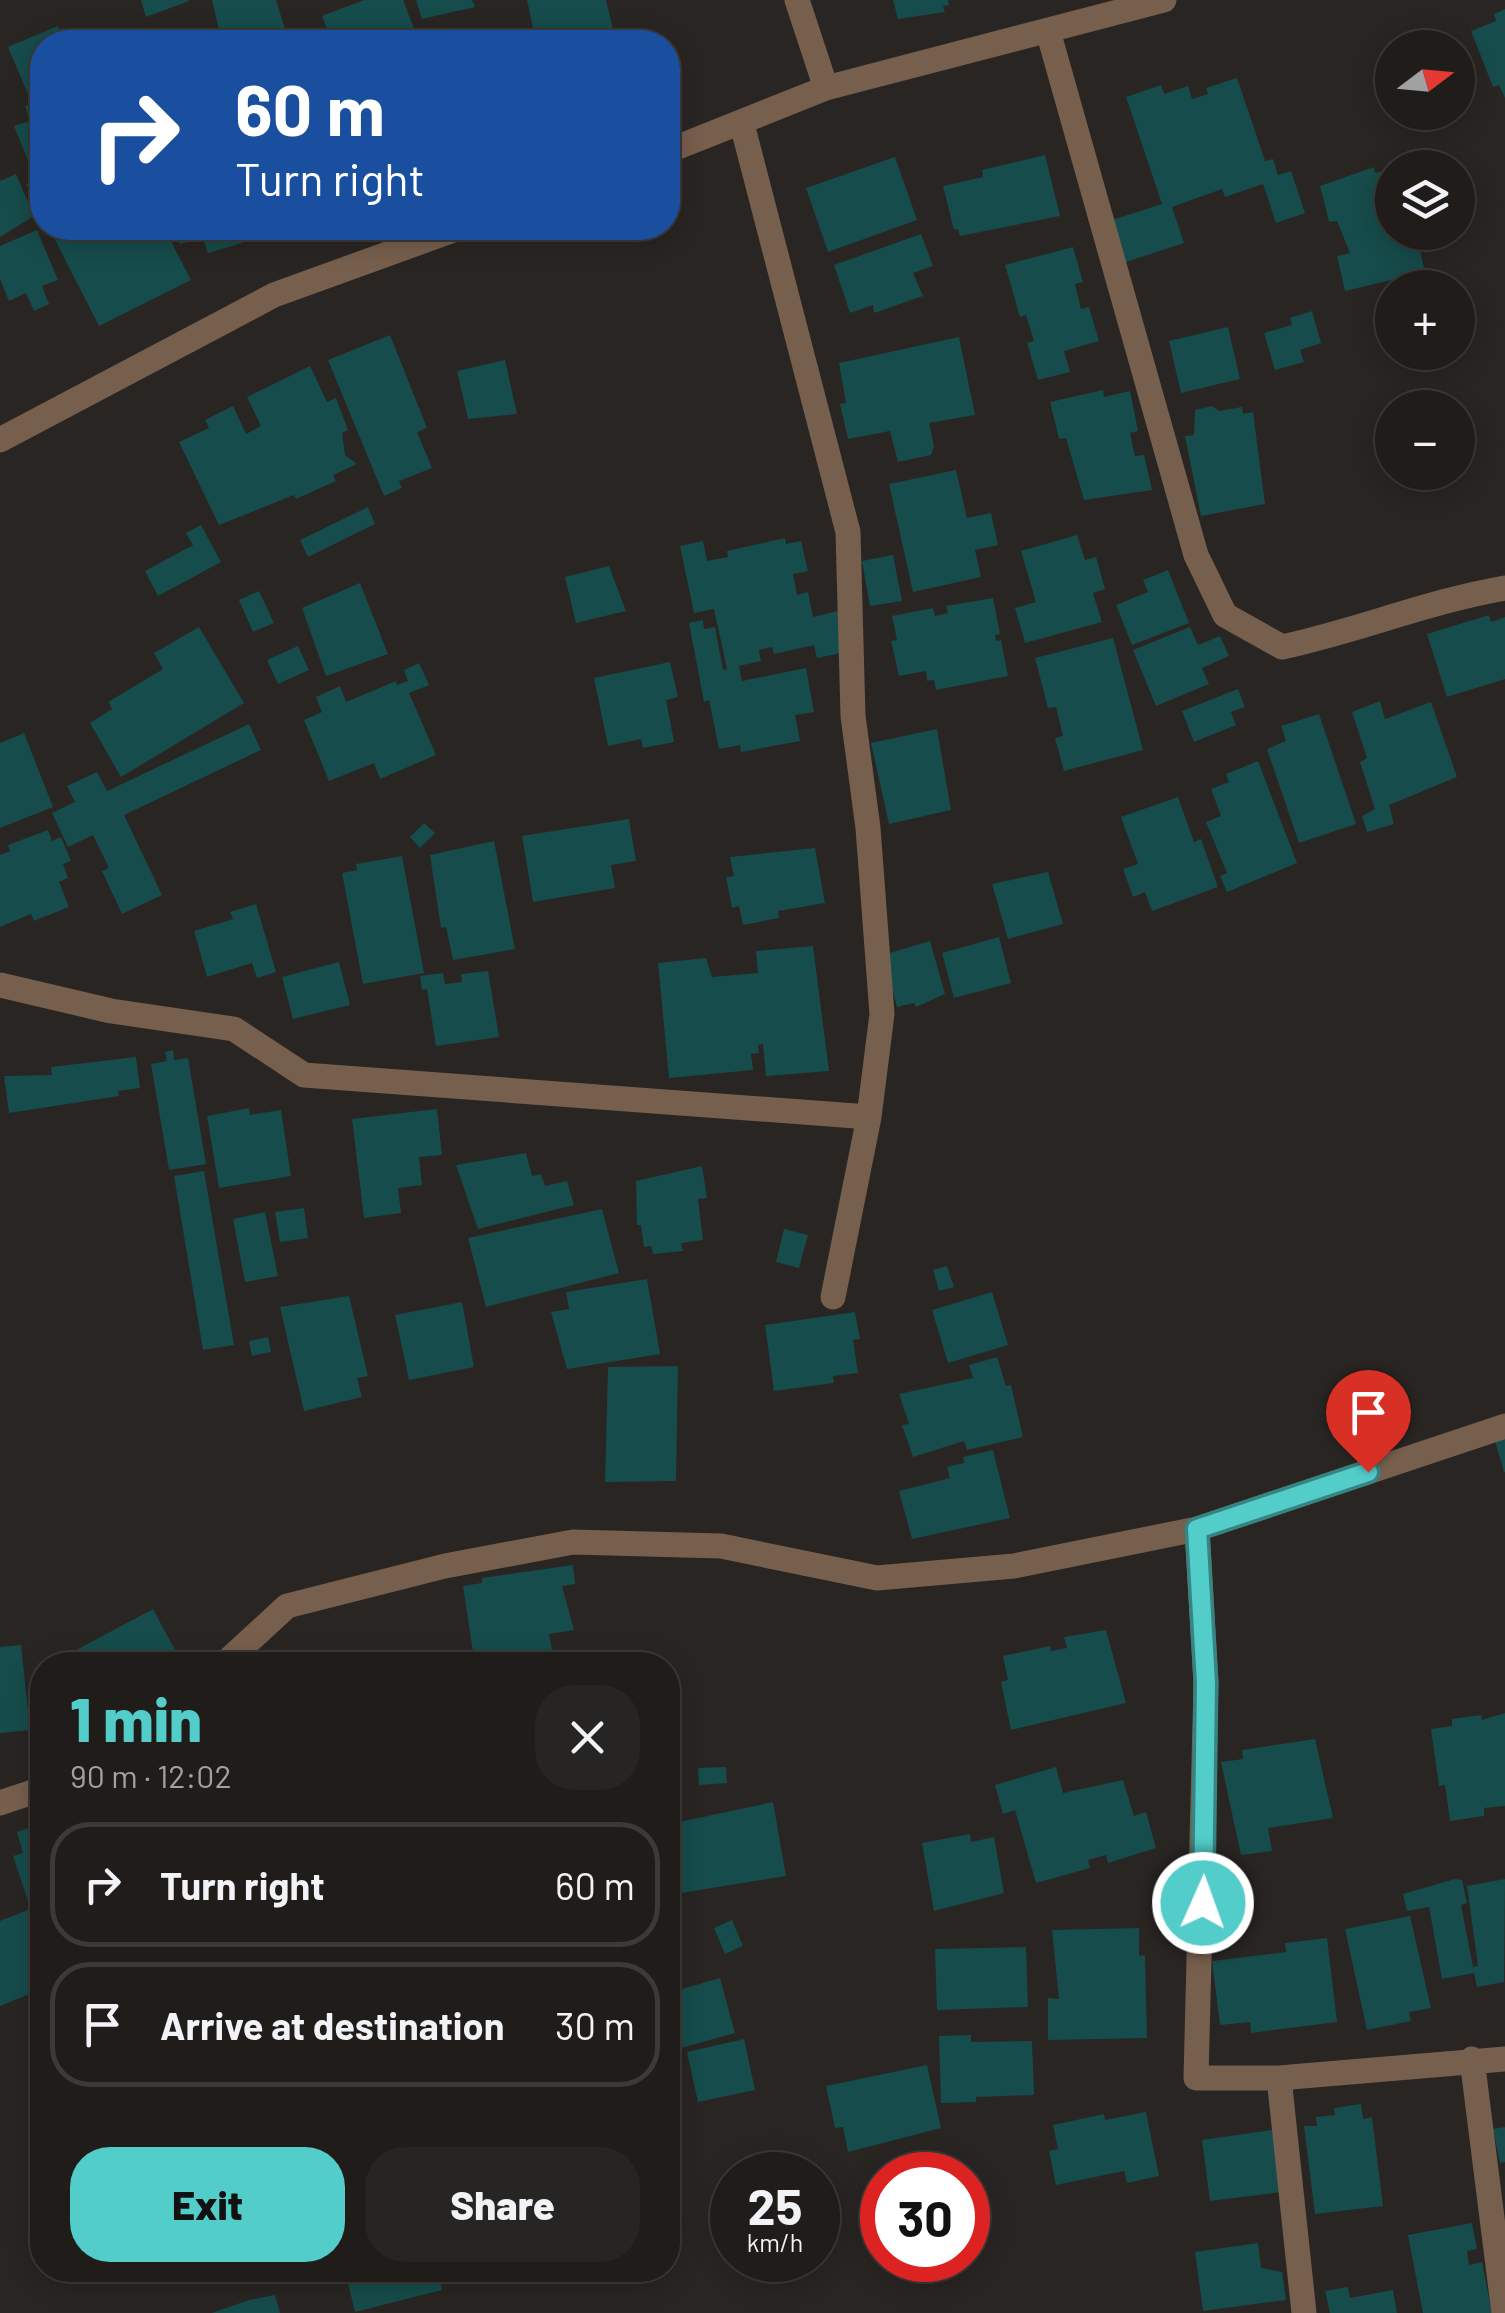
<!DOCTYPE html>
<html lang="en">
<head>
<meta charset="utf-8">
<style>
	:root { --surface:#1f1c1a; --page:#272523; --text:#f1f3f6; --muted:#a1a1a2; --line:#3c3a39; --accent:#53cdca }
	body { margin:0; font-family:Barlow,sans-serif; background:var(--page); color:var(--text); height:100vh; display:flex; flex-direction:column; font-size:38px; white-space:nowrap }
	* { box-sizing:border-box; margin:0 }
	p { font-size:32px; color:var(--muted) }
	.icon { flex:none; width:55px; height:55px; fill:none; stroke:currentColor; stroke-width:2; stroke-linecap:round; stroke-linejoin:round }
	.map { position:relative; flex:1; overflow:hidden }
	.drawer { position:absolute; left:30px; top:1652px; width:650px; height:630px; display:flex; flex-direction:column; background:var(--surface); border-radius:40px; box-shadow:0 5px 25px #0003,0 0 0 2px var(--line) }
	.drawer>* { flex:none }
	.top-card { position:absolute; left:30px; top:30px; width:650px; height:210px; border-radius:40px; box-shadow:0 5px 25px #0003,0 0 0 2px var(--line); background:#1a4fa0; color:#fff; overflow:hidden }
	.needle { width:65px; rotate:74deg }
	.tools { position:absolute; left:1375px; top:30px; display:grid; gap:20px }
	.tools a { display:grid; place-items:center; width:100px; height:100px; border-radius:50%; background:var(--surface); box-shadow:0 5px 25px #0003,0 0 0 2px var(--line); font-size:50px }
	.speed { position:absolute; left:710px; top:2152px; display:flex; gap:20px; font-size:50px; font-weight:700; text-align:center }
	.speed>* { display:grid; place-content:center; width:130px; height:130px; border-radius:50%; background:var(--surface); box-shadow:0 5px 25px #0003,0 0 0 2px var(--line); line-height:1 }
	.speed small { font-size:25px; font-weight:400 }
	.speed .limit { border:15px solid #d22; background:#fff; color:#111 }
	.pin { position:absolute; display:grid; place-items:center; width:85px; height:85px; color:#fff; margin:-102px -42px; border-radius:50% 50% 50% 0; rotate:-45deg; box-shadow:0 0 10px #0007 }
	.pin .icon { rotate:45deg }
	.me { position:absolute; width:110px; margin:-55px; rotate:2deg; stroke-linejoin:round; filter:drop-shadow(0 0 8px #0008) }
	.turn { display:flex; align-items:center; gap:35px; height:210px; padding:0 40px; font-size:45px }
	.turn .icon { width:130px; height:130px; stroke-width:2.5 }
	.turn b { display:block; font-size:70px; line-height:85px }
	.round { display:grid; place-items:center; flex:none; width:105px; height:105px; border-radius:40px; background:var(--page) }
	.head { display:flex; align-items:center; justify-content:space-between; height:170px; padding:0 40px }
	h1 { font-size:60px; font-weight:800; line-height:75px; color:var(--accent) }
	.action { display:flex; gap:20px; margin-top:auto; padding:20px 40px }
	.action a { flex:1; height:115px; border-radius:40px; background:var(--accent); color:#111; font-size:40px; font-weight:800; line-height:115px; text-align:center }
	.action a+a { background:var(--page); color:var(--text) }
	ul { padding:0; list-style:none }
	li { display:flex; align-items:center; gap:30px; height:125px; margin:0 20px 15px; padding:0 20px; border:5px solid var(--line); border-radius:40px }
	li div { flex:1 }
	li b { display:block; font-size:38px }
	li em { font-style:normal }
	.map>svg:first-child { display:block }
</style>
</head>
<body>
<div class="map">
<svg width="1505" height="2313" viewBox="0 0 1505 2313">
	<rect width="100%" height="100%" fill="#292522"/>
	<!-- building -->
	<path fill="#164c4b" d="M141,0H188L189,1L146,17Z
		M212,0H276L289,42H222Z
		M364,0H403L419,42H332L322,16Z
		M416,0H472L475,7L422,19Z
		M527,0H606L613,29L561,42H536Z
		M893,0H948L949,5L943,6L945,12L898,19Z
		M1505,9V98L1499,85L1493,87L1471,31L1496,21L1494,14Z
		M58,26L65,42H42V88L28,94L8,47Z
		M1237,78L1265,161L1273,159L1278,175L1291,171L1305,213L1276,223L1263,184L1225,197L1222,189L1172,207L1184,243L1126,262L1112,220L1162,204L1126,97L1161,85L1164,94L1188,86L1192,99L1208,94L1206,88Z
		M42,99V172L34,175L14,126L30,121L25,106Z
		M1045,155L1060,216L960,236L958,229L954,230L943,186L983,177L982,170Z
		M895,157L917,220L828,252L806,188Z
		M1374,167L1375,173L1392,169V232H1405L1406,239L1417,237L1425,272L1345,291L1337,256L1350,253L1337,221L1329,222L1320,186Z
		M16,174L34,216L0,237V181Z
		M42,176V215L26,184Z
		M49,228H164L191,280L99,326Z
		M174,228H238L242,243L208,253L203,238L180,244Z
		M37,230L58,280L42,286L49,304L34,311L26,293L9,301L0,279V246Z
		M921,234L933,266L913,273L923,296L874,313L873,305L850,313L834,265Z
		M1073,247L1083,282L1075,284L1081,309L1089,307L1099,341L1064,351L1070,372L1038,380L1027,343L1034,341L1026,315L1020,317L1005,265Z
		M1312,311L1321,343L1300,350L1304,362L1275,370L1264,333L1292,325L1290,318Z
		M1228,327L1240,379L1181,393L1169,341Z
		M390,335L427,428L417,432L432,468L399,481L402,488L384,496L328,360Z
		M959,337L975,415L929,423L934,446L931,455L898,462L890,431L848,439L840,404L846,403L839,363Z
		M505,360L517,414L468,419L457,371Z
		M310,366L327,402L336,398L348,430L342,433L345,455L357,464L333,475L336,481L296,499L294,495L219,525L179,442L209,428L205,420L233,406L246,434L261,426L247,397Z
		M1103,390L1104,397L1130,391L1138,431L1130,433L1135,456L1144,455L1152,490L1084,500L1066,438L1059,439L1050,402Z
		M1212,406L1219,411L1242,407L1243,414L1253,412L1265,504L1201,516L1185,436L1194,435L1195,410Z
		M956,470L967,518L991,513L998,545L975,550L981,577L913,592L889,484Z
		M368,507L375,524L308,557L300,540Z
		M201,525L221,562L158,596L145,571L193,545L186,533Z
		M1077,535L1085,560L1096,557L1105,589L1093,593L1102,622L1025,643L1015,608L1036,602L1021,551Z
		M785,538L786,544L801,541L808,571L793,574L797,595L808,592L813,617L838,611L847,652L817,658L814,645L774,654L772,647L759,650L761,661L739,666L742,681L806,668L814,712L795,715L800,741L741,752L740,745L719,749L709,700L704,702L689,623L703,620L704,629L715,627L723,670L727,669L714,609L694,613L680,546L703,541L707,561L728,557L727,551Z
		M893,555L902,601L870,606L862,561Z
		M609,566L626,611L576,623L565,577Z
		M1168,570L1189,623L1132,645L1116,605L1148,592L1143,580Z
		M360,583L388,654L326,676L302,608Z
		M259,591L274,623L253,632L239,600Z
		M993,598L1000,634L995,635L996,641L1001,640L1008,676L936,690L934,680L927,681L926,671L899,676L891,641L897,640L892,616L933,608L935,616L948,613L946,606Z
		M1489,615L1491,622L1505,617V679L1447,697L1427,634Z
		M199,627L244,703L121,777L90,723L112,709L108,702L163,669L154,653Z
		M1190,627L1198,645L1220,636L1229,656L1202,668L1209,684L1156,706L1133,650Z
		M1113,638L1143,750L1064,771L1055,738L1063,736L1056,707L1048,708L1035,658Z
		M298,646L309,670L278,684L267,660Z
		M670,662L678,697L666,700L674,742L643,748L641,739L608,746L594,678Z
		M419,663L429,685L409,693L436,755L380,779L374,763L329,781L304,720L322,712L316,697L340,686L346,702L396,681L397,685L408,681L404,670Z
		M1238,689L1245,707L1231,712L1236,725L1194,742L1182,711Z
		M1380,701L1385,719L1431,702L1457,777L1389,805L1394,824L1367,832L1362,816L1375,809L1360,762L1367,758L1352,712Z
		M1319,714L1356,824L1299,843L1267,749L1286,741L1281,726Z
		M249,724L261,750L124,815L162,895L122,914L102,871L109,868L93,835L68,847L52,813L75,802L67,786L97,772L107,791Z
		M937,729L951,810L889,824L871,743Z
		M24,733L53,807L0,828V743Z
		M1258,761L1297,863L1227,892L1220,876L1227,873L1206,822L1221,816L1211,789L1229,782L1226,774Z
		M1178,797L1194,842L1201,839L1218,887L1152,911L1145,892L1133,897L1123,869L1138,864L1121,817Z
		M629,819L636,861L611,865L615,888L533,902L522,836Z
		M424,823L435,833L420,848L410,837Z
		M48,830L52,841L61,837L71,861L63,864L68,878L59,882L69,907L34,921L31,914L0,927V855L10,851L8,845Z
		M494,841L515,949L453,960L446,927L441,928L430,855Z
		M815,848L825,903L778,911L779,918L743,925L739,906L732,908L726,877L734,876L730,857Z
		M402,856L424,973L363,984L342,873L357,870L356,864Z
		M1048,872L1063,924L1008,939L992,884Z
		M256,904L276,972L257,978L252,963L207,977L194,931L233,919L230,912Z
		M999,937L1011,983L954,998L942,953Z
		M930,941L945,994L916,1007L914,1003L897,1007L883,955Z
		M813,946L829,1071L766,1076L763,1044L758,1045L759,1053L751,1054L753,1070L669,1078L658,963L706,958L712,977L758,973L756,951Z
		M339,962L350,1005L293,1019L282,977Z
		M488,971L499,1037L436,1046L427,989L422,990L420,976L443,973L445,984L462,982L461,974Z
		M173,1050L174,1060L188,1058L206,1164L169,1170L151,1064L167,1061L165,1052Z
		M136,1057L140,1088L118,1091L119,1096L9,1113L4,1076L52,1075L51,1067Z
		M249,1108L250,1115L281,1110L291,1176L219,1188L207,1116Z
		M437,1109L442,1155L419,1157L422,1185L398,1188L401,1213L364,1218L352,1119Z
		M526,1153L532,1176L541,1174L545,1186L567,1181L574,1205L478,1229L456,1165Z
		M702,1166L707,1198L698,1199L703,1240L681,1243L683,1251L653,1254L651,1246L644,1247L641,1225H637L636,1181Z
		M204,1171L234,1345L203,1350L174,1176Z
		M304,1208L308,1238L280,1242L275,1212Z
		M602,1209L619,1273L486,1307L468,1238Z
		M265,1212L278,1276L245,1282L233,1219Z
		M784,1229L808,1235L799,1268L776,1262Z
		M947,1266L954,1287L939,1291L933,1270Z
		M647,1279L660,1354L567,1369L551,1312L569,1309L566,1292Z
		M992,1292L1008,1345L948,1363L932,1310Z
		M349,1296L368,1376L357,1378L362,1397L304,1411L280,1307Z
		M462,1302L474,1367L409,1380L395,1315Z
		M855,1312L860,1339L853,1340L858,1373L833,1376L834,1383L774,1391L765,1325Z
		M268,1337L271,1352L252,1356L249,1341Z
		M997,1357L1006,1386L1011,1385L1023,1437L967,1450L964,1441L913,1457L902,1425L909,1424L899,1394L973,1378L969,1365Z
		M678,1366L676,1481L605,1482L608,1367Z
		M1505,1439V1472H1504L1495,1441Z
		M993,1450L1010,1518L912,1539L899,1491L950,1478L947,1467L964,1463L963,1457Z
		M573,1565L575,1584L562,1586L574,1630L549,1634L552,1650L502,1658L503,1664L475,1665L463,1586L482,1583V1578Z
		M153,1609L183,1665H70L65,1656Z
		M1106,1630L1126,1703L1011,1730L1001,1682L1008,1680L1003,1656L1050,1646L1051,1651L1067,1648L1064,1637Z
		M21,1645L30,1730L0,1733V1647Z
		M602,1657L604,1665H572L571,1663Z
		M1505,1713V1806L1484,1808V1816L1450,1821L1445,1785L1439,1786L1431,1729L1452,1726V1719L1481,1715L1482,1720Z
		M1315,1739L1333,1818L1268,1828L1272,1851L1241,1855L1221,1762L1243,1759L1242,1750Z
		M726,1767L727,1783L699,1785L698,1768Z
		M1056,1767L1063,1793L1123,1780L1134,1816L1146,1812L1156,1848L1108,1863L1106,1855L1088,1860L1090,1868L1036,1883L1015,1810L1003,1814L995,1785Z
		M773,1802L786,1876L681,1893L670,1824Z
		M42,1823V1908L38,1897L28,1901L13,1856L23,1853L17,1832Z
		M970,1834L971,1842L994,1837L1004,1893L934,1911L922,1843Z
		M1455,1879L1462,1880L1467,1903L1461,1905L1473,1967L1478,1966L1467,1886L1505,1879L1504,1982L1477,1987L1474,1973L1442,1979L1429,1907L1407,1911L1403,1894Z
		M33,1908L42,1933V1989L0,2006V1921Z
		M1410,1916L1431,2008L1409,2012L1411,2021L1367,2030L1345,1929Z
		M732,1920L743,1946L725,1954L714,1928Z
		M1139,1928V1956L1145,1955L1147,2038L1048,2040V1998L1059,1999L1052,1930Z
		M1327,1938L1337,2022L1251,2033L1250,2022L1220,2025L1212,1961L1286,1952L1285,1943Z
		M1026,1947L1028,2007L937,2010L935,1949Z
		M720,1978L735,2033L677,2049L668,2014V1993Z
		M971,2035V2042L1032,2041L1034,2095L976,2097V2102L941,2103L939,2036Z
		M744,2039L755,2090L698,2102L687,2052Z
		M927,2065L941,2128L848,2152L843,2127L835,2128L826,2086Z
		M1361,2104L1363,2119L1372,2117L1383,2206L1315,2214L1304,2126H1317L1316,2117L1335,2115L1334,2108Z
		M1146,2112L1159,2176L1127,2183L1124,2171L1056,2185L1049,2151L1058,2149L1053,2125L1104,2114L1105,2120Z
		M1505,2127V2162L1500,2163L1493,2129Z
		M1272,2130L1281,2192L1210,2201L1202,2140Z
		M1472,2223L1477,2249L1467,2251L1469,2265L1482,2262L1492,2313H1423L1408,2235Z
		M1258,2243L1261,2268L1282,2272L1286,2300L1203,2311L1195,2252Z
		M345,2270H438L442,2290L355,2312Z
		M1348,2287L1350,2298L1393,2290L1397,2313H1330L1325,2291Z
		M275,2295L280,2313H212L249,2300Z"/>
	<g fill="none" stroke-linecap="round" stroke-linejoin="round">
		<!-- minor -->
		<path stroke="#775f4d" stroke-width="25" d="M797,0L826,88
			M1048,31L1196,555L1225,615L1282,647C1357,631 1429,601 1505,588
			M742,124L848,532L853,716L868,828L882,1014L869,1117L833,1297
			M668,151L826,88L1164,0
			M0,440L274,295L459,228
			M0,985L111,1011L234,1029L304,1075L869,1117
			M1197,1529L1206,1683L1196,2078H1279L1505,2059
			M223,1665L287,1606L445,1566L573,1542L721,1546L877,1578L1014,1566L1197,1529L1505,1426
			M0,1803L42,1789
			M1472,2059L1504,2313
			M1279,2078L1304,2313"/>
	</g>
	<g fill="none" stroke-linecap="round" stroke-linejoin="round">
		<defs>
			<path id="route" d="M1203,1903L1206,1683L1197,1529L1368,1472"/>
		</defs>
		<!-- route casing -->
		<use href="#route" stroke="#368583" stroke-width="25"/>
		<!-- route -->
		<use href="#route" stroke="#53cdca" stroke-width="18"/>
	</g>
</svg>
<div class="tools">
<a><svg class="needle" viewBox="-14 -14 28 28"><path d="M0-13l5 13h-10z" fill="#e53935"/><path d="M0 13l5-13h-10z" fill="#a1a1a2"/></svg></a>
<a><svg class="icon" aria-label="layers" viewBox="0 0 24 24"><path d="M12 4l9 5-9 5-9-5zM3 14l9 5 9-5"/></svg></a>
<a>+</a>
<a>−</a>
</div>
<div class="speed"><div>25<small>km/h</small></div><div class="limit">30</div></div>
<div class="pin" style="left:1368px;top:1472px;background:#d93025"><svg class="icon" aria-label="arrive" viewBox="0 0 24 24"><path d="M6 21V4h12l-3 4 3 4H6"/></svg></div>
<svg class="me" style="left:1203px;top:1903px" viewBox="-20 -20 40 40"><circle r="17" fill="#53cdca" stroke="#fff" stroke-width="3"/><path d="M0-11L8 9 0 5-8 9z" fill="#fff"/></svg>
<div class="top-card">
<div class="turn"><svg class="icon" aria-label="right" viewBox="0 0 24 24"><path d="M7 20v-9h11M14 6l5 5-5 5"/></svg><div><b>60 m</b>Turn right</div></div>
</div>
<section class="drawer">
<div class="head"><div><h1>1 min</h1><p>90 m · 12:02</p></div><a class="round"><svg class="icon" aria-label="close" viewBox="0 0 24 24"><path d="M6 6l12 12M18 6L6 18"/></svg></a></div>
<ul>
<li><svg class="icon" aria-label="right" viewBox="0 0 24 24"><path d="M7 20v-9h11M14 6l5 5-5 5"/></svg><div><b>Turn right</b></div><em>60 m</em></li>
<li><svg class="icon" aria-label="arrive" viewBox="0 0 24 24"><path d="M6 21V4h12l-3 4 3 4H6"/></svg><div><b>Arrive at destination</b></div><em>30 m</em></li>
</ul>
<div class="action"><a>Exit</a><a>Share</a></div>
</section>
</div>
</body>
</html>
